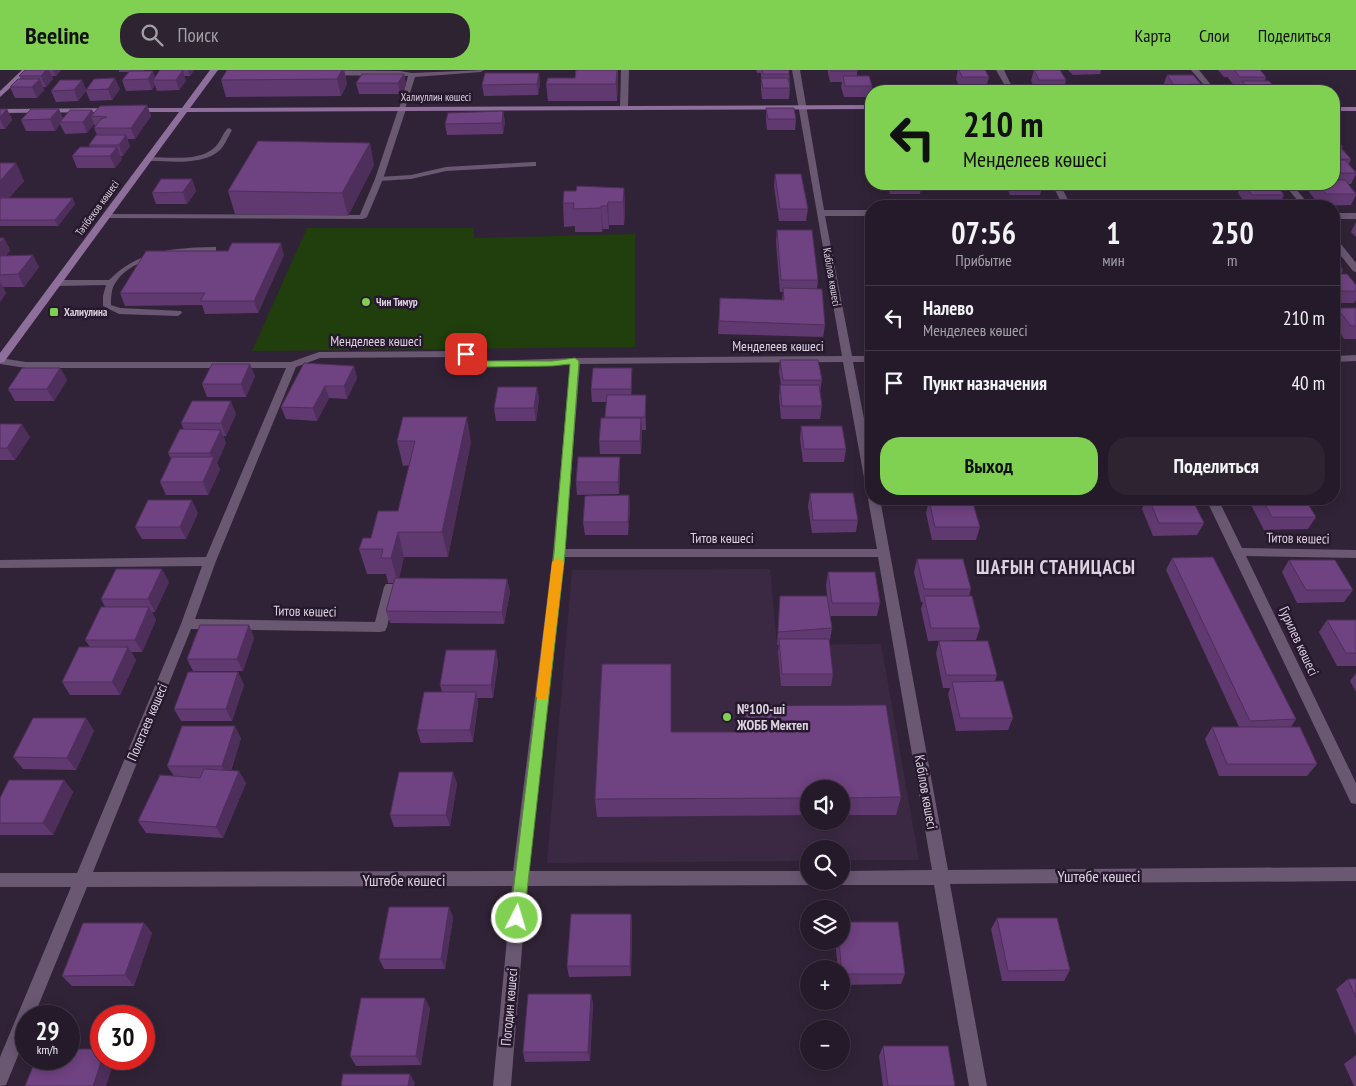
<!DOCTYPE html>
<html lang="ru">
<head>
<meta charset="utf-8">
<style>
	:root { --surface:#251a29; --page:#2d2331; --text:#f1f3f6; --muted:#a3a1a8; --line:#423846; --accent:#80d051 }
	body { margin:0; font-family:"PT Sans Narrow",sans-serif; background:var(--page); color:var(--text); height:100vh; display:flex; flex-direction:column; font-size:19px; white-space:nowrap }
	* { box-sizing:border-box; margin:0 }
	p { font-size:16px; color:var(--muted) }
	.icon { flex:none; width:28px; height:28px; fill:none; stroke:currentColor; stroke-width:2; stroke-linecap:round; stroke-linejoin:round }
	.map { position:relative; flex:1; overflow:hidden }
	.side { position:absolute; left:865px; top:130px; width:475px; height:305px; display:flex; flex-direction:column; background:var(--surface); border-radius:20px; box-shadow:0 2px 12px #0003,0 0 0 1px var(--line) }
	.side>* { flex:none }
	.guide { position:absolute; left:865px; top:15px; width:475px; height:105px; border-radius:20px; box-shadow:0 2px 12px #0003,0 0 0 1px var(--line); background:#80d051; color:#111; overflow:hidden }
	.buttons { position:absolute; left:800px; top:710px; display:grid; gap:10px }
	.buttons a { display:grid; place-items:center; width:50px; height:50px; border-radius:50%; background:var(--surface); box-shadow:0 2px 12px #0003,0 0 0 1px var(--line); font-size:25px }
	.speed { position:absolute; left:15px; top:935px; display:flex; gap:10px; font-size:25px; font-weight:700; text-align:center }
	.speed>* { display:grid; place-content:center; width:65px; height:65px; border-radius:50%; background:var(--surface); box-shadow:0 2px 12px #0003,0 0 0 1px var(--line); line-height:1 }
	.speed small { font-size:12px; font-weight:400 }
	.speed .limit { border:8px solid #d22; background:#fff; color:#111 }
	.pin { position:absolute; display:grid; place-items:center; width:42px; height:42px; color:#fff; margin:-21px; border-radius:10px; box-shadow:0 2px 8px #0006 }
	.me { position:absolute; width:55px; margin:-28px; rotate:5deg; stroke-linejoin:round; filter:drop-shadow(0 0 4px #0008) }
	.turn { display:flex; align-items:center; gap:18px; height:105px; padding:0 15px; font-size:22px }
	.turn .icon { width:65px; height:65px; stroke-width:2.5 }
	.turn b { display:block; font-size:35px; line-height:42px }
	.eta { display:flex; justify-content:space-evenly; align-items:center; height:85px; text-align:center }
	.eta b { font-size:30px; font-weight:700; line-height:35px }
	.primary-button { display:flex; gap:10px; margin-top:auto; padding:10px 15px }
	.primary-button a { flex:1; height:58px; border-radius:20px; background:var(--accent); color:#111; font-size:20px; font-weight:700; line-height:58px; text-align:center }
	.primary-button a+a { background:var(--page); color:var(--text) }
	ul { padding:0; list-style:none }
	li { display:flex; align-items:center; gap:15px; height:65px; padding:0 15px; border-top:1px solid var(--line) }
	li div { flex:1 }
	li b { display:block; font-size:19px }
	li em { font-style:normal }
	header { display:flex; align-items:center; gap:30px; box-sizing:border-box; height:70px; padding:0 25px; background:var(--accent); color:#111 }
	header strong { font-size:24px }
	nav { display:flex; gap:28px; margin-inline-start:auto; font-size:18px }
	.search { width:350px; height:45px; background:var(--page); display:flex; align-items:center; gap:12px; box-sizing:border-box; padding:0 18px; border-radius:20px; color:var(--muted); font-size:19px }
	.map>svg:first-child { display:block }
</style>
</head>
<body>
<header>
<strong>Beeline</strong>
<div class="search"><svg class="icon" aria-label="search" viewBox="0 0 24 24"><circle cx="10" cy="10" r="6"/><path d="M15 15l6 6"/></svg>Поиск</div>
<nav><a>Карта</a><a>Слои</a><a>Поделиться</a></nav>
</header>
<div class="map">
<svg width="1356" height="1016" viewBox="0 0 1356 1016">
	<rect width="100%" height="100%" fill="#312337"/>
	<!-- built -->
	<path fill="#3b2943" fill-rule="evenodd" d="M770,499L777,575L881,574L919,790H841V779H809V791L547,793L572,500ZM809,719H841V751H809Z"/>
	<!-- green -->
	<path fill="#203f0c" d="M307,158H473L474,168L635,164V277L252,281Z"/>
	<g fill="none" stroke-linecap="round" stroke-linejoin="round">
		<!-- lane -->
		<path fill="#6a5772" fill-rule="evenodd" d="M299,0L400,1L412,3L484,0L481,2L415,7L405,39L402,41L399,39L408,6L306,5Z
			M229,58L232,60C228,67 225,75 220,80C203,96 170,91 149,91L145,89L149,87C168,87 198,92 214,78C220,73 222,65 227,59Z
			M533,92H536V96L446,101L411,109L379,111L375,109L379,107L411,105L446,97Z
			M104,144L363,145L367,147L363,149L107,148L103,146Z
			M213,177H216V181C206,183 195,182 185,183C162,184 130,191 116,212C111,218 111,228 111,235L120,238L181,241L182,243L178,246L119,244L103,236V226L106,215L58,216L54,213L58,210H109C139,180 172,178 213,177Z"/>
		<!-- street -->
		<path fill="#6a5772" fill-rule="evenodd" d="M621,0H629L628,37L624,39L620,37Z
			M792,0H800L824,140H871V146H825L852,286H871V292H853L871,385V417L865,413L843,292L580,294L565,479H877L868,429L871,426V429H880L948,800L1356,797V811L950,814L987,1016H969L934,815H841L835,811H841V801L932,800L878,487H565L529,801H809V811H815V813L809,815L527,816L511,1016H493L512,816L87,817L34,946H26V966L6,1015L0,1016V987L71,817H0V803H77L181,554L202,496L0,498V490L206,487L286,298H26L0,294V288L26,292H291L319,282L466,281L485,291L575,288L842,286ZM464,287L483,297L570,295L553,483L513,801L93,802L191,559L380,562L385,561L387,557L396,517L394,514H386L384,517L375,552L195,549L216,491L296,297L320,288Z
			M996,0H1004L1014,21H1008Z
			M1191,0H1199L1216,21H1209Z
			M399,37L406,39L383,109L367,147L360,149L359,147L375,109Z
			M1052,114H1060L1071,136H1063Z
			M1284,114H1292L1310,136H1302Z
			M1334,143H1356V149H1334Z
			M1334,168L1337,169L1356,193V202L1353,201L1334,177Z
			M1356,285V291L1334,292V286Z
			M1206,429H1218L1242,478L1356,480V488L1246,486L1356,713V734L1351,733Z"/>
		<!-- secondary -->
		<path fill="#8e6f9b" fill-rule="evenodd" d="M22,0H30L0,27V21Z
			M210,0H218L190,38L871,35V39L187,42L4,292L0,293V283L179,42H129V38H182Z
			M1334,37H1356V41H1334Z
			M115,38L116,40L112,42L0,43V39Z"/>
	</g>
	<!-- wall -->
	<path fill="#5f396f" d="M25,0H61L56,6H52L53,9L46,17H43L44,20L37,28H15L10,17L21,9L19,6Z
		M119,0H144V1L155,7L162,0H194L190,6H184L186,11L179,20L157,21L155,15L152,20L126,21L122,10L129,2H119Z
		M227,0H344L347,14L341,26L226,27L221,10Z
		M576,0H618V13L617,31H548L546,14L575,8Z
		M756,0H789L790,18L789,29H762L761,19V3H757Z
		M828,0H857V6L872,16L871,27H844L841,17L842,12H830L828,3Z
		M958,0H985L989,7L986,18H960L956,9Z
		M1034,0L1066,10L1063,21H1036L1031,11Z
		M1068,0H1101L1100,4L1073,5Z
		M1218,0H1260L1266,7L1265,11L1278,21H1239L1240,18H1236L1228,8V7H1224Z
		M539,3L540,14L538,25L484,26L482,15Z
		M404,4L406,15L400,24H359L356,13Z
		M1167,5L1201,14L1199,21H1167L1163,16Z
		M82,10L86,20L120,19L112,30L90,31L86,21L78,31L56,32L51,21Z
		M147,35L151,46L135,69H127L130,76L123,86H121L122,89L115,98H77L72,86L90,77L89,75L97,65L94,58L95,56L94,54L87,63L65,64L60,54L55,61H26L21,50L63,48L92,40L94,44Z
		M766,38L796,49L795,60H767L766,50Z
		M0,39H7L12,50L5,59H0Z
		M503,41L505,52L503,64L447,65L445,54Z
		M1334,66L1343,77L1342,79L1351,89L1349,94L1356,102V104L1351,114H1348L1356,123V125L1351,135L1320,136L1309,122L1313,114H1334Z
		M0,93H16L24,111L9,128L75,134L58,156H0Z
		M374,95L348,146L235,144L228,121Z
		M775,104L808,139L806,151H779L774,116Z
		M192,109L196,121L187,134H156L152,123Z
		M887,114H922L920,124H890Z
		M1005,114H1043L1040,125H1010Z
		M1078,114H1109L1108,115H1078Z
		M1241,114H1275L1284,125L1279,136H1247L1238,123Z
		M624,118L625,141L624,155H609V159H603L602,162H575V156L564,157L563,133L576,121Z
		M1356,152V167L1351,162Z
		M777,160L818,210L817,219L825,255L823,267L718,264L720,228L782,230L783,222H780L776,172Z
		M0,168H4L10,180L6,186L39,197L24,217H3L6,223L0,232Z
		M284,185L258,243L205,244L202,235L125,236L120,223Z
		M1334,188L1343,200L1341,204L1356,215V230L1354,233H1334Z
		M1337,238H1356V269H1344L1334,254V245Z
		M780,290L822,310L820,322L822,336L820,349H781L779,327L780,315H781L779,302Z
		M354,296L357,308L347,329L329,328L317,351L286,349L281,337Z
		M60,298L67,310L54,331H15L8,319Z
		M255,306L246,327H207L202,314Z
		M632,311L631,325L646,338V360H642L641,384H600L599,371L605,348L606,332H592L591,319Z
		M537,317L539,329L536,351H496L494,338Z
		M236,344L226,366H223L226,373L217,393L220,400L208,425H166L160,412L171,389L168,383L184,360L181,353Z
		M403,347L471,372L448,487H404L399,508L507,509L510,522L504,554L390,553L386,541L394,513H388L386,504H367L359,479L398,441L409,395L403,396L397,371Z
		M0,354L30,367L15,390H0Z
		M801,356L846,379L844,392H803L800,369Z
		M620,387V400L619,424L577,425L576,412Z
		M810,423L858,450L856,462L812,463L808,436Z
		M629,425L630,438L628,465H585L583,452Z
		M925,429H971L970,430L980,457L976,470H932L926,443L928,435H926Z
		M1146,429H1192L1204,453L1197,465L1153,466L1142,439Z
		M1253,429H1305L1316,447L1308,459L1264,460L1250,433Z
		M198,443L186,469H142L135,457Z
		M1172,488L1296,649L1291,657L1317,694L1307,706H1219L1205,669L1212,657H1239L1166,500Z
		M917,489L971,519L969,526L980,558L976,570L928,571L921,539L923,532H921L914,502Z
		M1289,490L1353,520L1344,532L1297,533L1282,502Z
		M828,502L880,533L877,546H830L832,558L830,570H829L833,604L831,616H781L778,582L779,575H777L780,526H827L826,515Z
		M169,512L155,542H152L156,550L142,582H131L136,590L120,625H70L62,612L90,577L85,570L105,537L101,529Z
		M1327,550H1356V596H1337L1319,562Z
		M249,555L254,568L243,601H193L187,589Z
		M939,571L997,605L995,611L1013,648L1008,660L956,661L948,624L950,618H943L936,583Z
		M496,580L498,593L493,628H477L478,634L473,672L421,673L417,660L442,622L440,615Z
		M238,602L244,615L232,651H181L174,639Z
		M1356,603V622L1350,611Z
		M745,636L901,727L896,745H841V719H809V745L597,747L595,729L671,662H744V654Z
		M86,648L94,661L76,700L23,699L13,687Z
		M241,668L231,701L246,713L223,768L146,763L138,751L174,706L167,696Z
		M64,710L73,722L53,765H0V728Z
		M457,714L450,756L394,757L390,745Z
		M449,837L453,848L445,899H384L379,889Z
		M631,844L632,855L631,906L569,907L567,896Z
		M997,848L1070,900L1064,911H1002L991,859Z
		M144,853L152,863L134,916H72L62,906Z
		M835,871H841L905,904L901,914L841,915V899H838Z
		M1348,909H1356V966L1336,919Z
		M591,924L593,934L590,991L525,992L523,982Z
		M430,938L421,995L356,996L350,986Z
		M883,976L955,1016H883L879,986Z
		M1356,985V1016H1354L1344,994Z"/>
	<!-- shaded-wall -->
	<path fill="#4e2e5a" d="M46,0H49L53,9L46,17L41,6Z
		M53,0H61L56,6Z
		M183,0L186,11L179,20L176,10Z
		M188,0H194L190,6Z
		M342,0H344L347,14L341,26L337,9Z
		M617,0L618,13L617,31L616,14Z
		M153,1L156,10H153L155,15L152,20L148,9Z
		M539,3L540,14L538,25L537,14Z
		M404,4L406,15L400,24L398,13Z
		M115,8L120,19L112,30L108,19Z
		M40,9L44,20L37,28L32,17Z
		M82,10L86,21L78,31L74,20Z
		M147,35L151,46L135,69L131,58Z
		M7,39L12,50L5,59L0,49V47Z
		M59,39L64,50L60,52V54L55,61L50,49Z
		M92,40L95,47L91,46L94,54L87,63L83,52Z
		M503,41L505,52L503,64L502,53Z
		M126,65L130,76L123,86L119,75Z
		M370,73L374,95L348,146L342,123Z
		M117,77L122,89L115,98L110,86Z
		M16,93L24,111L0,138V111Z
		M192,109L196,121L187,134L183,122Z
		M624,118L625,141L624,155L623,132Z
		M73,128L75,134L58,156L55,150Z
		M608,132L609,155V159L607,136Z
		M601,136L603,159L602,162L601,138Z
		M4,168L10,180L0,192V173Z
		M281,173L284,185L258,243L254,231Z
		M33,185L39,197L24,217L18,204Z
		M0,211L6,223L0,232Z
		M250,294L255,306L246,327L241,314Z
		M354,296L357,308L347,329L344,316Z
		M60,298L67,310L54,331L47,319Z
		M632,298V311L631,332V319Z
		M325,316L329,328L317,351L313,338Z
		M537,317L539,329L536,351L534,338Z
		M646,325V360L645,347Z
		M231,331L236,344L226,366L221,353Z
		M467,347L471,372L448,487L442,462Z
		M641,348L642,361L641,384L640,371Z
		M22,354L30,367L15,390L7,378Z
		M221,360L226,373L217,393L220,400L208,425L203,412L213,390L210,383Z
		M620,387V400L619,424L618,412Z
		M629,425L630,438L628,465V452Z
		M192,430L198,443L186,469L180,457Z
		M398,462L404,487L398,513L391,488Z
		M162,499L169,512L155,542L148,529Z
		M507,509L510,522L504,554L502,542Z
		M149,537L156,550L142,582L135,570Z
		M249,555L254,568L243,601L237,589Z
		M128,577L136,590L120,625L112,612Z
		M496,580L498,593L493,628L491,615Z
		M238,602L244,615L232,651L226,639Z
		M476,622L478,634L473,672L470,660Z
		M86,648L94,661L76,700L67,688Z
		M235,656L241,668L228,708L222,696Z
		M239,701L246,713L223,768L216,757Z
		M453,702L457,714L450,756L446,745Z
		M64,710L73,722L53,765L43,753Z
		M449,837L453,848L445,899L441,889Z
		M631,844L632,855L631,906L630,896Z
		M144,853L152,863L134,916L125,905Z
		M591,924L593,934L590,991L588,982Z
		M425,928L430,938L421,995L416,986Z
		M102,989H115L106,1016H93Z
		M410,1004L415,1013L414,1016H408Z"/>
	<!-- building -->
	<path fill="#6f4281" stroke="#4e2e5a" d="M25,0H46L41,6H19Z
		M160,0H183L176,10H153Z
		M227,0H342L337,9L221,10Z
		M576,0H617L616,14H546L548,8H575Z
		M762,0H789V4H763Z
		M831,0H857L858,1H831Z
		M959,0H985L989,7H962Z
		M1034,0H1060L1066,10H1039Z
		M1234,0H1260L1266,7H1240Z
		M130,1H153L148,9L122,10Z
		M485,3H539L537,14L482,15Z
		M362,4H404L398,13H356Z
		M1167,5H1193L1201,14L1174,15Z
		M843,6H869L872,16H845Z
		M115,8L108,19L86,20L94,9Z
		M761,8H788L790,18H763Z
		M18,9H40L32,17H10Z
		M60,10H82L74,20L51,21Z
		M1242,11H1269L1278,21H1251Z
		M147,35L131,58H94L101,49L107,47L91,46L100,36Z
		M766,38H794L796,49H768Z
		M0,39H7L0,47Z
		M31,39H59L50,49L21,50Z
		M70,40H92L83,52H60Z
		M503,41L502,53L445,54L448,43Z
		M96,65H126L119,75H89Z
		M1334,66L1343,77H1340L1351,89H1334Z
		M258,71L370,73L342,123L228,121Z
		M80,77H117L110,86H72Z
		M1334,90H1345L1356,103H1334Z
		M0,93H16L0,111Z
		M775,104H801L808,139H780Z
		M161,109H192L183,122L152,123Z
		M1334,110H1345L1356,124H1326L1317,114H1334Z
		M1244,114H1275L1284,125H1252Z
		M577,116L624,118L623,132H608L607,136H601V138L573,139L574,133H563L564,121H576Z
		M0,128H73L55,150H0Z
		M777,160H812L818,210H781Z
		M0,168H4L0,173Z
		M232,173H281L254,231H200L205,223H120L146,181H228Z
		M33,185L18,204L0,205V186Z
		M1334,188L1343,200H1334Z
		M1334,204H1347L1356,215V221H1334Z
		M783,218L822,219L825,255L719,251L720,228L784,230Z
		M1337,238H1356V256H1351Z
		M780,290H818L822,310H783Z
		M304,293L354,296L344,316H325L313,338L281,337Z
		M212,294H250L241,314H202Z
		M22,298H60L47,319H8Z
		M593,298H632L631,319H591Z
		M780,315H819L822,336H782Z
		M498,317H537L534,338H494Z
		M607,325H646L645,347H605Z
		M192,331H231L221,353H181Z
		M403,347H467L442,462H398L391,488H381L383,479H359L363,468H371L378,441H398L415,371H397Z
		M601,348H641L640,371H599Z
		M0,354H22L7,378H0Z
		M801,356H842L846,379H804Z
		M180,359L221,360L210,383H168Z
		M172,387H214L203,412H160Z
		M578,387H620L618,412H576Z
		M810,423H853L858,450H813Z
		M629,425L628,452H583L585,426Z
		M1149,429H1192L1204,453H1159Z
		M1262,429H1305L1316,447H1272Z
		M148,430H192L180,457H135Z
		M929,430H972L980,457H935Z
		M1213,487L1296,649L1250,651L1172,488Z
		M917,489H963L971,519H924Z
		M1289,490H1335L1353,520H1306Z
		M116,499H162L148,529H101Z
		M828,502H875L880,533H832Z
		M395,508L507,509L502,542L386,541Z
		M780,526H827L832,558L778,562Z
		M924,526H972L980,558H931Z
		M101,537H149L135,570H85Z
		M1327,550H1356V583H1346Z
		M200,555H249L237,589H187Z
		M779,569H829L833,604H782Z
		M939,571H988L997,605H946Z
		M79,577H128L112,612H62Z
		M446,580H496L491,615H440Z
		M602,594H671V662H747L745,636L886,635L901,727L841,728V719H809V728L595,729Z
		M188,602H238L226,639H174Z
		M1003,611L1013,648H960L952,612Z
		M424,622H476L470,660H417Z
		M33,648H86L67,688L13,687Z
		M182,656H235L222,696H167Z
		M1212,657H1300L1317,694H1227Z
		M204,699L239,701L216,757L138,751L160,705L200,708Z
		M399,702H453L446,745H390Z
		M9,710H64L43,753H0V728Z
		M389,837H449L441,889H379Z
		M571,844H631L630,896H567Z
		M997,848H1057L1070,900L1008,901Z
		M841,852H898L905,904H842L839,871H841Z
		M83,853H144L125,905L62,906Z
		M1348,909H1356V928Z
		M528,924H591L588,982H523Z
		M361,928H425L416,986H350Z
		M883,976H948L955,1016H888Z
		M69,979H101V989H102L93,1016H25L36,989H69Z
		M343,1004H410L408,1016H341Z"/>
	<!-- route -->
	<path fill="#80d051" stroke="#538735" d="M466,281L485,291H552L575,288L579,291L565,483L524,848L522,852L517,854L512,852L510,848L554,483L570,294L552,296L483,297L463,286L462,284Z"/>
	<!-- slow -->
	<path fill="#f59e0b" d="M558,488L564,492L548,626L547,629H538L536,626L552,492Z"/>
	<!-- markers -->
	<g fill="#80d051" stroke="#27192d" stroke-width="2">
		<circle cx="366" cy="232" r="5"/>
		<rect x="49" y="237" width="10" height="10" rx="2.5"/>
		<circle cx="727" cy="647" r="5"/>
	</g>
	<g text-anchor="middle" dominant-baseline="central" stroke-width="5" stroke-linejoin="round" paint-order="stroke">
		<!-- far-street labels -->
		<g font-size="11" fill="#dbd1df" stroke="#27192d">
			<text x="436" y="27">Халиуллин көшесі</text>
			<text transform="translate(97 138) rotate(-54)">Тәтібеков көшесі</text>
			<text transform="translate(832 207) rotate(80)">Кабілов көшесі</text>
		</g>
		<!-- far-poi labels -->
		<g font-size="11" font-weight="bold" fill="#dbd1df" stroke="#27192d" text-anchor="start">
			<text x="376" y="232">Чин Тимур</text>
			<text x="64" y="242">Халиулина</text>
		</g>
		<!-- street labels -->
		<g font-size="14" fill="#dbd1df" stroke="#27192d">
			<text x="376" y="271">Менделеев көшесі</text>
			<text x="778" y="276">Менделеев көшесі</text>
			<text x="722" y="468">Титов көшесі</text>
			<text transform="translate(1298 468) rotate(1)">Титов көшесі</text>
			<text transform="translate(305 541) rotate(1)">Титов көшесі</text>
			<text transform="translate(1299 571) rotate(65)">Гурилев көшесі</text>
			<text transform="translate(147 652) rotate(-67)">Полетаев көшесі</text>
			<text transform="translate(926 722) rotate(80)">Кабілов көшесі</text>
			<text transform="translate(509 937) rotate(-85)">Погодин көшесі</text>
		</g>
		<!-- poi labels -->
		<g font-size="14" font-weight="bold" fill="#dbd1df" stroke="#27192d" text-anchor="start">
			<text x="737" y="639">№100-ші<tspan x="737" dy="16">ЖОББ Мектеп</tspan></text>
		</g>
		<!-- near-street labels -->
		<g font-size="16" fill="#dbd1df" stroke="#27192d">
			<text x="1099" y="806">Үштөбе көшесі</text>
			<text x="404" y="810">Үштөбе көшесі</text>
		</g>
		<!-- district labels -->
		<g font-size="19" font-weight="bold" letter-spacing="1" fill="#dbd1df" stroke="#27192d">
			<text x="1056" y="497">ШАҒЫН СТАНИЦАСЫ</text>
		</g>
	</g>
</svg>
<div class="buttons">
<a><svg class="icon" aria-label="sound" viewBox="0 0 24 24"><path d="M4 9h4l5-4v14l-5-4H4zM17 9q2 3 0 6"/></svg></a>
<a><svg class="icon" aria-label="search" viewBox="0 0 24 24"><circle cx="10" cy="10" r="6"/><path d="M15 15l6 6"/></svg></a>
<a><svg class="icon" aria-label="layers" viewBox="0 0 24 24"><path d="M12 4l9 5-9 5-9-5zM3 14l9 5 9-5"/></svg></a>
<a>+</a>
<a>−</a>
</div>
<div class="speed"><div>29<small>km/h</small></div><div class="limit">30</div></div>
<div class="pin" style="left:466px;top:284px;background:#d93025"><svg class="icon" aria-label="arrive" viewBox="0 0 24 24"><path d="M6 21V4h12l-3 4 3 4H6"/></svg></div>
<svg class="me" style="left:517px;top:848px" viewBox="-20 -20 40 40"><circle r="17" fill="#80d051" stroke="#fff" stroke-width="3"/><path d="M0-11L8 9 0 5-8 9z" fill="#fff"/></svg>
<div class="guide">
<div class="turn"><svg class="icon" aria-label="left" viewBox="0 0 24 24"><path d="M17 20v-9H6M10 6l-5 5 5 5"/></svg><div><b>210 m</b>Менделеев көшесі</div></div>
</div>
<section class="side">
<div class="eta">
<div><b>07:56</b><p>Прибытие</p></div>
<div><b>1</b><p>мин</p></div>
<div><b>250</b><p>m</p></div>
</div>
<ul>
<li><svg class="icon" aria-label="left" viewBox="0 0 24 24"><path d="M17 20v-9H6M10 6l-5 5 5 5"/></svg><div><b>Налево</b><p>Менделеев көшесі</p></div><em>210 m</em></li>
<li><svg class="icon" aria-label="arrive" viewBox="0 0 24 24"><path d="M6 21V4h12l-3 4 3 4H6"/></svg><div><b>Пункт назначения</b></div><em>40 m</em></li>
</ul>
<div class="primary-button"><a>Выход</a><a>Поделиться</a></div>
</section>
</div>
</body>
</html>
